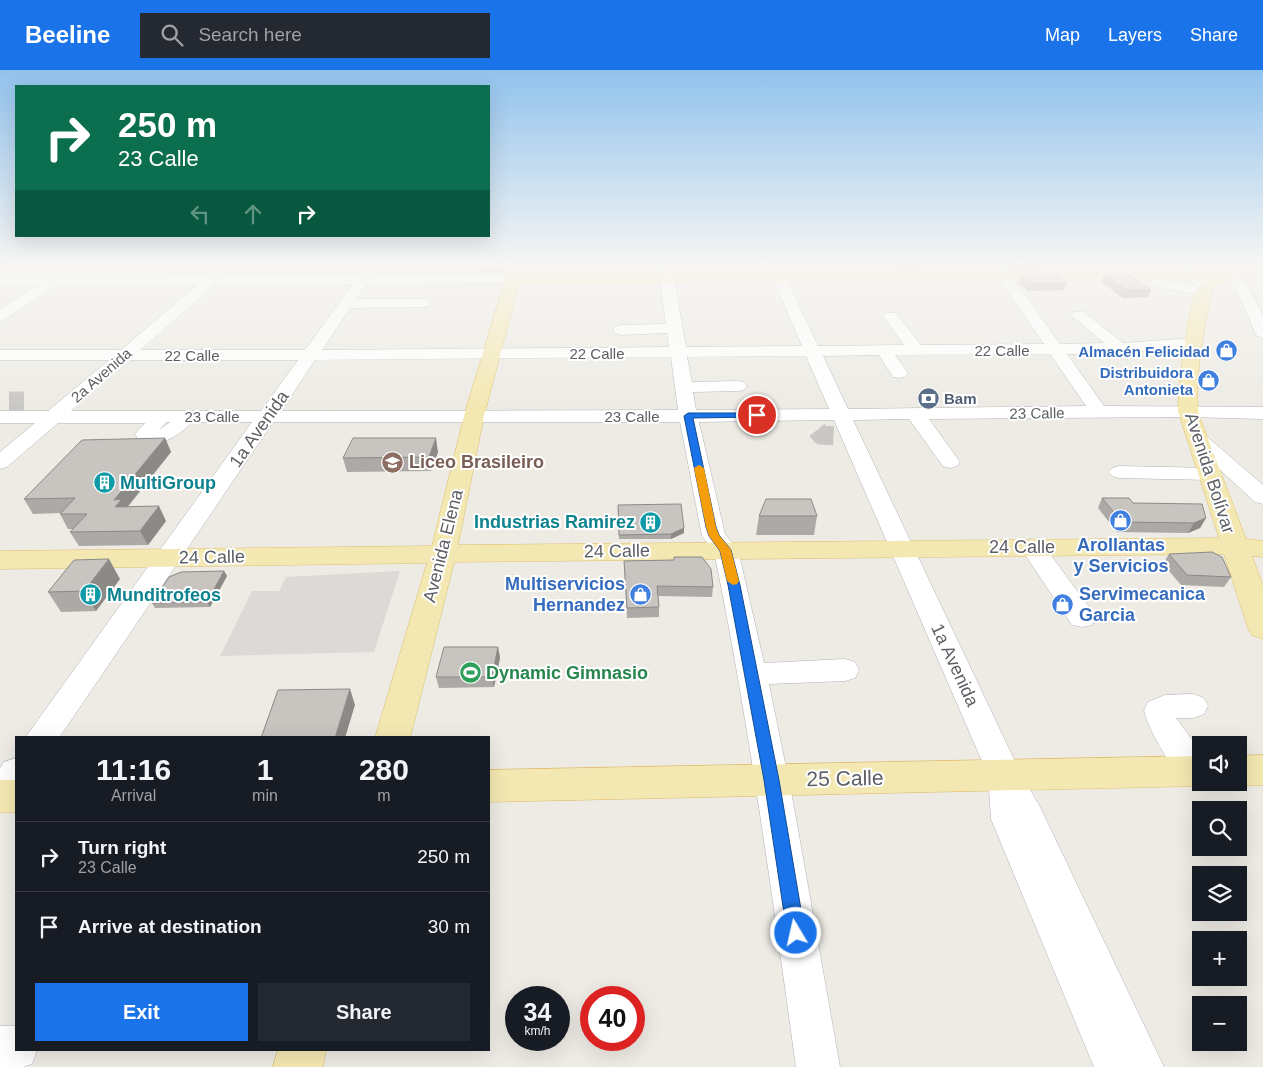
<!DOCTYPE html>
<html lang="en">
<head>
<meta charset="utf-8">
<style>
	:root { --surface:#171b24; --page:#242831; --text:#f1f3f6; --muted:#9ea1a6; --line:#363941; --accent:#1a73e8 }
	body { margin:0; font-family:Arial,sans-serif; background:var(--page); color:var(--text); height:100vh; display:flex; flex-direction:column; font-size:19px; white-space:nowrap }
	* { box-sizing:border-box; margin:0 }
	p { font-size:16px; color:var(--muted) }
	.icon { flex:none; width:28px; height:28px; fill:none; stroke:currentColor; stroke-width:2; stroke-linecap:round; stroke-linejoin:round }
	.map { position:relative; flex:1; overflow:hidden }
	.details { position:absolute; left:15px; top:666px; width:475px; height:315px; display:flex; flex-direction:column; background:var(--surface); border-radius:0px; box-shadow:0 5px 20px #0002 }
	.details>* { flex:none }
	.guide { position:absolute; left:15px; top:15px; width:475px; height:152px; border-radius:0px; box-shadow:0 5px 20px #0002; background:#0b6e4f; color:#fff; overflow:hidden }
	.fabs { position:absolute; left:1192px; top:666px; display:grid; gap:10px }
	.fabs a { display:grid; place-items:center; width:55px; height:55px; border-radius:0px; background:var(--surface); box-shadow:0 5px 20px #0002; font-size:25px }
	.speed { position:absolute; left:505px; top:916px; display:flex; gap:10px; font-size:25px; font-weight:700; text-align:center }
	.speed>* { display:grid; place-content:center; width:65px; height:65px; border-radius:50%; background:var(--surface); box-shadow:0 5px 20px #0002; line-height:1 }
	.speed small { font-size:12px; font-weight:400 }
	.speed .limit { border:8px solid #d22; background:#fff; color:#111 }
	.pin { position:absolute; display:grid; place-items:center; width:42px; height:42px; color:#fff; margin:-21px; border:2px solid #fff; border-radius:50%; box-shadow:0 1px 5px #0007 }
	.me { position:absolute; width:55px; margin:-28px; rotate:351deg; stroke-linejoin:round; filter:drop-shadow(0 0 4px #0008) }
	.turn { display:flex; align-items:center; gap:18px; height:105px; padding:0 20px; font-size:22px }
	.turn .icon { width:65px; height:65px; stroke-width:2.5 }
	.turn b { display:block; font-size:35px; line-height:42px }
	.lanes { display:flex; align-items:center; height:48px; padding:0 20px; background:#0003; justify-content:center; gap:25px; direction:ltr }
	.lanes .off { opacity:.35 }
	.eta { display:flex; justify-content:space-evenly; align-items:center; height:85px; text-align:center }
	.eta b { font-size:30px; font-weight:700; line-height:35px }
	.button { display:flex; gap:10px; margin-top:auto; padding:10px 20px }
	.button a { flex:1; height:58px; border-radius:0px; background:var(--accent); color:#fff; font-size:20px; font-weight:700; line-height:58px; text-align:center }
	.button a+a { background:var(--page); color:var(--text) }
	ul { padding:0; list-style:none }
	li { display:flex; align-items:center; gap:15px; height:70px; padding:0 20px; border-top:1px solid var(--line) }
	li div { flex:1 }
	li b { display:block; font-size:19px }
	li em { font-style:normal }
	header { display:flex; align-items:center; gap:30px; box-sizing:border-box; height:70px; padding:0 25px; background:var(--accent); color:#fff }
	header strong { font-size:24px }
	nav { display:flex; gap:28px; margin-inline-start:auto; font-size:18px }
	.search { width:350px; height:45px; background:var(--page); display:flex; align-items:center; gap:12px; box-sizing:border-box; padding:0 18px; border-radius:0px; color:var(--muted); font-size:19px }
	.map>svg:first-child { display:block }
</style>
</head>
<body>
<header>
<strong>Beeline</strong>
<div class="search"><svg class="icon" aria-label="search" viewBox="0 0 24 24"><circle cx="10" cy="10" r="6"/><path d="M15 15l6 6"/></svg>Search here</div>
<nav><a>Map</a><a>Layers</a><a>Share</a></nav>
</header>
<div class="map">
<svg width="1263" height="997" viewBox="0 0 1263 997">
	<rect width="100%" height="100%" fill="#edebe4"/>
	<!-- industrial -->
	<path fill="#dcdad6" d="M400,501L374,582L220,586L252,521H279L286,507Z"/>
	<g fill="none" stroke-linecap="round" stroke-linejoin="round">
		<!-- minor-tunnel -->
		<path stroke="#c9c8c4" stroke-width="19" stroke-dasharray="19 9" stroke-linecap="butt" d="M9,331H24
			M817,360L821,365L838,366"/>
		<defs>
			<path id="minor" d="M365,197H378L373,205H512L519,209L512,213L367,214L356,229H424L429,230L431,233L429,236L424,237L350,238L322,280L669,277L667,263L621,265L615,263L613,260L615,257L621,255L666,254L658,197H672L686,277L802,276L768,197H781L818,276L904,275L883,246L886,243H896L921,275L1044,274L1000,210L988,197H1002L1010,204L1060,274L1104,273L1074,248L1071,245L1074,242H1084L1123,273L1193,268L1199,270L1201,273L1199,276L1193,278L1119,283L1067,284L1104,336L1263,337V349L1188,347L929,349L960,392L957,396L950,398L943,396L909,349L853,350L1020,702L1041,739L1164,997H1094L991,749L988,705L834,350L699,352L725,464L738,480L764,593L845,589L855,592L859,600L855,608L845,611L769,614L794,737L840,997H796C772,824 749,652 714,481L702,466L680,352H273L59,668H25L252,352H192C178,367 160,377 140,372L135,364L145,353H58L7,397L0,399V382L35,353H0V341H48L109,290H0V280H121L198,214L58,215L5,249L0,251V239L39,215H0V207L208,206L216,202L223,206H359ZM215,214H353L305,280H140ZM1050,284L1086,336L848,339L823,286L879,285L893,307L899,308L905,307L908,303L895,285ZM806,286L829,339L696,340L693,322L738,321L744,320L747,316L744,312L738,311L692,312L687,287ZM671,287L678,340L281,341L315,290ZM129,290H298L261,341H71ZM166,352H170L159,360Z
				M1173,197H1189L1211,212L1213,215L1207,219L1210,222L1208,225L1203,226L1162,218L1146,207L1153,203L1171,212L1200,217Z
				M1212,197H1225L1248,216L1263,246V268L1257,266L1255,263L1237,220Z
				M1199,364L1206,366L1263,415V434L1255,432L1192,374L1189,370L1192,366Z
				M1119,396L1211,398L1219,399L1222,404L1219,409L1211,410L1119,408L1112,406L1108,402L1112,398Z
				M1032,469L1041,472L1092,541L1095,548L1092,555L1082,557L1072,555L1020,477L1023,472Z
				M1193,624L1204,628L1208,636L1204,644L1193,648H1176L1201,682V712H1204C1198,715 1191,715 1185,711C1172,701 1147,657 1144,640L1148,632L1165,625Z
				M16,688V729L12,735L0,740V698L4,692Z
				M0,956H16V980H37L32,994L23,997H0Z"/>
			<path id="major" d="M509,197H523L521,204L1195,202C1206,201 1214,197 1226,197L1219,205L1229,197H1246L1231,210L1214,216L1212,221C1205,249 1192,321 1200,348L1246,469L1263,471V487L1252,486L1263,516V569L1252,565L1248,558L1224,484L454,492L410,668H375L427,493L0,499V481L432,476L464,346ZM1203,210L1196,221L1188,253L1179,315L1178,341L1219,468L458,475L484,346L519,213Z
				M1263,685V715L1239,716L1228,712H1239V686Z
				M1201,686V712H1212L1201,716L489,732V700Z
				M0,710H16V742H0Z
				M278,980H326L323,997H273Z"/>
		</defs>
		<!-- minor casing -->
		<use href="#minor" stroke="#b1b4b8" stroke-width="1"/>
		<!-- major casing -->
		<use href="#major" stroke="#dfbc6b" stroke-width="1"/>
		<!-- minor -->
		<use href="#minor" fill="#fff" fill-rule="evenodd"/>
		<!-- major -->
		<use href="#major" fill="#f4e8b2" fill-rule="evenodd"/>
	</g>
	<!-- wall -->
	<path fill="#aca9a6" d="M479,197H502L501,203H479Z
		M891,197H921L920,201H894Z
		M1004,197H1039L1038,201H1009Z
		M1021,205L1067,213L1064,220L1028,221L1019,213Z
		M1104,205L1151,220L1148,227L1123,228L1101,212Z
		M165,368L171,382L128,437L166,451L148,475L79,476L70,462L73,459H68L60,444L61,443L33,444L24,429Z
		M438,382L431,401L347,402L343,388Z
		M1102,428L1133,433L1206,448L1200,458L1188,463L1117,462L1098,438Z
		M618,435L684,458V463L671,469H619Z
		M759,446H817L814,465H756Z
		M1169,484L1231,507L1224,517L1181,515L1163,494Z
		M674,490L713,517L712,527L658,526L659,537V547L627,548L624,491Z
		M224,501L227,506L210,537L155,538L152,533Z
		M120,509L96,541L61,542L48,522Z
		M498,577L500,588L494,617L439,618L436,607Z"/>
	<!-- shaded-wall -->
	<path fill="#8c8a87" d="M165,368L171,382L126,438L115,437L114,430Z
		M436,368L438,382L431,401L429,387Z
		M159,436L166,451L148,475L140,461Z
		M1206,448L1200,458L1188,463L1194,453Z
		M684,458V463L671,469V464Z
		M109,489L120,509L96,541L84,521Z
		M224,501L227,506L210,537L207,532Z
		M498,577L500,588L494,617L492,607Z
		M350,619L355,635L345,668H335Z"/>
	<!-- building -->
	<path fill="#c8c5c1" stroke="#8c8a87" d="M1021,205H1056L1067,213L1031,214Z
		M1104,205H1128L1151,220H1126Z
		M165,368L114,430L122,429L115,437L159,436L140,461L70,462L87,444H60L75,428L24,429L82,370Z
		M353,368H436L429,387L343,388Z
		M1102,428H1129L1133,433L1202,434L1206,448L1194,453L1122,452Z
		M766,429H811L817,446H759Z
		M681,434L684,458L671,464L619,465L618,435Z
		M1212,482L1222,487L1231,507L1187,505L1169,484Z
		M674,487H702L711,499L713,517L657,516L659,537L627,538L624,491L674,490Z
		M109,489L84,521L48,522L74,490Z
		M224,501L207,532L152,533L169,507L181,502Z
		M444,577H498L492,607H436Z
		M350,619L335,668H261L278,620Z"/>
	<!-- sky -->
	<linearGradient id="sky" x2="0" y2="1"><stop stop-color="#91c2ed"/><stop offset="0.58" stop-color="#f7f6f3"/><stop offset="1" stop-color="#f7f6f3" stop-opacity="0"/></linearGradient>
	<rect width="1263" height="337" fill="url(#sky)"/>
	<!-- route -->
	<path fill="#1a73e8" stroke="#114b97" d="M757,343L761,345L760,347L693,348L716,457L719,465L731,480L740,515L779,710L805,863L802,869L796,872L790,869L787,863L764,710L728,515L720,481L709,466L706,457L684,346L688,343Z"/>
	<!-- slow -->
	<path fill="#f59e0b" d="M699,395L704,398L716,457L719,465L731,480L739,511L737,514L733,515L727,511L720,481L709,466L706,457L694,398Z"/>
	<!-- icons -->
	<defs>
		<symbol id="shop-disc" viewBox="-11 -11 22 22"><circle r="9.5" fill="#3f7fe0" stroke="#fff"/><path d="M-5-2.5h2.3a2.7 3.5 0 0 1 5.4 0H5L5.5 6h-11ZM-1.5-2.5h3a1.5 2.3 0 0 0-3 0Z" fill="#fff"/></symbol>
		<symbol id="bank-disc" viewBox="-11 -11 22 22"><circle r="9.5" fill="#5c6f8a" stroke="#fff"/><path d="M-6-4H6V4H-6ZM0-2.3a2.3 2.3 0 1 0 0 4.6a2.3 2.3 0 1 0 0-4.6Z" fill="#fff"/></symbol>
		<symbol id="school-disc" viewBox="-11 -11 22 22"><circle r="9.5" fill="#8d6e63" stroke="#fff"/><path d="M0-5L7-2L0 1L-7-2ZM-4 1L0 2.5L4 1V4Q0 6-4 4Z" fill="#fff"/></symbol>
		<symbol id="building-disc" viewBox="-11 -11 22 22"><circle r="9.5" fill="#0f9aa8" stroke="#fff"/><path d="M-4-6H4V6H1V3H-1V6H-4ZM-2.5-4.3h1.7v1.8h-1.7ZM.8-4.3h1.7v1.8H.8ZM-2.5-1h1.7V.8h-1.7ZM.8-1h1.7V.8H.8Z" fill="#fff"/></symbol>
		<symbol id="stadium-disc" viewBox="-11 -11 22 22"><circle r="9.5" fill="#2e9e5b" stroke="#fff"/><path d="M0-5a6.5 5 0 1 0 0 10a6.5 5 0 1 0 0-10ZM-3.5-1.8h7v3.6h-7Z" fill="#fff"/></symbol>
	</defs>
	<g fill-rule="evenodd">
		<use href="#shop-disc" x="1214" y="268" width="25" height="25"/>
		<use href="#shop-disc" x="1196" y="298" width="25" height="25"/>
		<use href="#bank-disc" x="916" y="316" width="25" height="25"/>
		<use href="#school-disc" x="380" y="380" width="25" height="25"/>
		<use href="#building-disc" x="92" y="400" width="25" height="25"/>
		<use href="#shop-disc" x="1108" y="438" width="25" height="25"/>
		<use href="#building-disc" x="638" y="440" width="25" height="25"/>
		<use href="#shop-disc" x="628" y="512" width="25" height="25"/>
		<use href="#building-disc" x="78" y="512" width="25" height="25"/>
		<use href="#shop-disc" x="1050" y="522" width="25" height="25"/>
		<use href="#stadium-disc" x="458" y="590" width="25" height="25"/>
	</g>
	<g text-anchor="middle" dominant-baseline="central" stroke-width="4" stroke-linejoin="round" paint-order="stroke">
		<!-- far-street labels -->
		<g font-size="15" fill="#5c5f63" stroke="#fff">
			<text x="1002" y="280">22 Calle</text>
			<text x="597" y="283">22 Calle</text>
			<text x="192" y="285">22 Calle</text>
			<text transform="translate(101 305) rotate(-41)">2a Avenida</text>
			<text transform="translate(1037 343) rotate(-1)">23 Calle</text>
			<text x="212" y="346">23 Calle</text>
			<text x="632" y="346">23 Calle</text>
		</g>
		<!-- far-shop labels -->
		<g font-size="15" font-weight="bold" fill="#366cbe" stroke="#fff" text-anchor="end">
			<text x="1210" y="281">Almacén Felicidad</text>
			<text x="1193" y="302">Distribuidora<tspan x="1193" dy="17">Antonieta</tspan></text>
		</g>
		<!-- far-service labels -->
		<g font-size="15" font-weight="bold" fill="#4e5e75" stroke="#fff" text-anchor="start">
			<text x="944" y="328">Bam</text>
		</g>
		<!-- street labels -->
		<g font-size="18" fill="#5c5f63" stroke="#fff">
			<text transform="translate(259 359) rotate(-55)">1a Avenida</text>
			<text transform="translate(1210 403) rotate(72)">Avenida Bolívar</text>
			<text transform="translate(443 476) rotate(-76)">Avenida Elena</text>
			<text x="1022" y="477">24 Calle</text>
			<text transform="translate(617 481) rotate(-1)">24 Calle</text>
			<text transform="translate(212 487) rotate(-1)">24 Calle</text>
			<text transform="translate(955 595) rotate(65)">1a Avenida</text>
		</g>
		<!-- education labels -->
		<g font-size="18" font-weight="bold" fill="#785e54" stroke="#fff" text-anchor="start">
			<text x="409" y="392">Liceo Brasileiro</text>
		</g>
		<!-- culture labels -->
		<g font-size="18" font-weight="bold" fill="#0d838f" stroke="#fff" text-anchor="start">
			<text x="120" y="413">MultiGroup</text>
			<text x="635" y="452" text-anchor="end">Industrias Ramirez</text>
			<text x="107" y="525">Munditrofeos</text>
		</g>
		<!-- shop labels -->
		<g font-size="18" font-weight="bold" fill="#366cbe" stroke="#fff">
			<text x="1121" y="475">Arollantas<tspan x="1121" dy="21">y Servicios</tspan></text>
			<text x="625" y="514" text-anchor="end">Multiservicios<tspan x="625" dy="21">Hernandez</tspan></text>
			<text x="1079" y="524" text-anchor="start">Servimecanica<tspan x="1079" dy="21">Garcia</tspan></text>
		</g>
		<!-- leisure labels -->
		<g font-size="18" font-weight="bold" fill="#27864d" stroke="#fff" text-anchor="start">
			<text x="486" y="603">Dynamic Gimnasio</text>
		</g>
		<!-- near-street labels -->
		<g font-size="21" fill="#5c5f63" stroke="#fff">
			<text transform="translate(845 708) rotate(-1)">25 Calle</text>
		</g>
	</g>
</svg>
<div class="fabs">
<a><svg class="icon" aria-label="sound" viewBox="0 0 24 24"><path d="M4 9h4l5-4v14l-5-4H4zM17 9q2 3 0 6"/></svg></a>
<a><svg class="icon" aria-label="search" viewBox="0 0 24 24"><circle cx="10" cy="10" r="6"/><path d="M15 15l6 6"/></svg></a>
<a><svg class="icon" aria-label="layers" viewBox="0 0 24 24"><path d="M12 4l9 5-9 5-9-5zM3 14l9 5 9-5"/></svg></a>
<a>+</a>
<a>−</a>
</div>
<div class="speed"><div>34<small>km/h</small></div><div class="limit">40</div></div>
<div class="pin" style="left:757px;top:345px;background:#d93025"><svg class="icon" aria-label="arrive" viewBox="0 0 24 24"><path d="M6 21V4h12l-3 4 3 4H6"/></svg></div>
<svg class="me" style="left:796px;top:863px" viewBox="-20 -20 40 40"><circle r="17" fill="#1a73e8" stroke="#fff" stroke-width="3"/><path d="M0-11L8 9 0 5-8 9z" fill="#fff"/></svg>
<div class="guide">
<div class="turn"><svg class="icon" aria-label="right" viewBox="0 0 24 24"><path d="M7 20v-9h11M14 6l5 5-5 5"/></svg><div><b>250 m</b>23 Calle</div></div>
<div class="lanes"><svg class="icon off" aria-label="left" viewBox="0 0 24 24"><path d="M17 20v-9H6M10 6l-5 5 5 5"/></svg><svg class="icon off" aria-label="ahead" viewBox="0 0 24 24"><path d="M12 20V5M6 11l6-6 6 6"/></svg><svg class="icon" aria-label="right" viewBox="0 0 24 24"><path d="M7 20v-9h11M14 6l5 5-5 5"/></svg></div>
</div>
<section class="details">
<div class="eta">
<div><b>11:16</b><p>Arrival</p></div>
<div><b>1</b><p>min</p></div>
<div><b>280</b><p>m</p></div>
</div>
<ul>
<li><svg class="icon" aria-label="right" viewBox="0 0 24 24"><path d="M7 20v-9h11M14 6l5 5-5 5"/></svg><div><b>Turn right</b><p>23 Calle</p></div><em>250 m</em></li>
<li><svg class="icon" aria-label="arrive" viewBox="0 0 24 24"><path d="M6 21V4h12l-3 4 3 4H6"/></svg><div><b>Arrive at destination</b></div><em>30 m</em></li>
</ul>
<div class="button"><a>Exit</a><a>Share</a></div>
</section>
</div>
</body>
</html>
